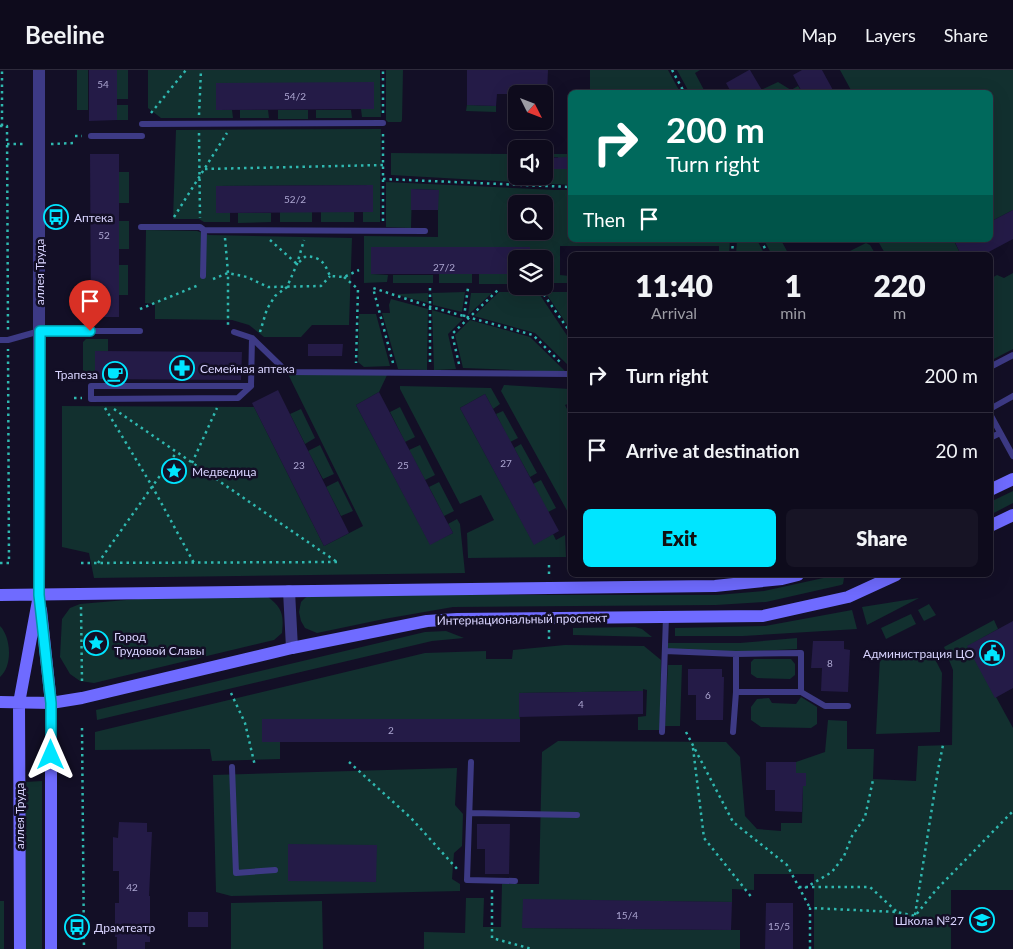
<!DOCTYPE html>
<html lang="en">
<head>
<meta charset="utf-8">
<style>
	:root { --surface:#0e0b1c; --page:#171425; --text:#f1f3f6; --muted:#9b9ba3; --line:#2e2b3b; --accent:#00e5ff }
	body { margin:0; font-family:Lato,sans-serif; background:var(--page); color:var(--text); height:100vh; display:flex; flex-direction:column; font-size:19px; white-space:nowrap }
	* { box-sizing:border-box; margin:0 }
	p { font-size:16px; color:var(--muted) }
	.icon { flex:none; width:28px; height:28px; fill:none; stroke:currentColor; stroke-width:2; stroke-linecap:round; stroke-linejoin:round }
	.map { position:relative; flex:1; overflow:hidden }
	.drawer { position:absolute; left:568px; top:182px; width:425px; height:325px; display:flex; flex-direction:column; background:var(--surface); border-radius:8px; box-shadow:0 5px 20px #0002,0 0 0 1px var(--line) }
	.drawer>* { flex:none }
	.top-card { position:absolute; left:568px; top:20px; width:425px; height:152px; border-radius:8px; box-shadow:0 5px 20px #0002,0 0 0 1px var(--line); background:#00695c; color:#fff; overflow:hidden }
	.needle { width:32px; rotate:132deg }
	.buttons { position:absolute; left:508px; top:15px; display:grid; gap:10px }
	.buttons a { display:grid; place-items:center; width:45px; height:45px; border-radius:8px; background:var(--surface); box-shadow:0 5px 20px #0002,0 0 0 1px var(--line); font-size:25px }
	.pin { position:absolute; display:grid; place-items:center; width:42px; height:42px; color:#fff; margin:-51px -21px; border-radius:50% 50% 50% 0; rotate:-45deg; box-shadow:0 0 5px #0007 }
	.pin .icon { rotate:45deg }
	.me { position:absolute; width:55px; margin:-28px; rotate:0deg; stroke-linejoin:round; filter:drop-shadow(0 0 4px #0008) }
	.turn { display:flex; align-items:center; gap:18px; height:105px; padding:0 15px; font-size:22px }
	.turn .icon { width:65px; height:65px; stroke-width:2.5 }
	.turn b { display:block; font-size:35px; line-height:42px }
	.then { display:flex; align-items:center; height:48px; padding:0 15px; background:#0003; gap:10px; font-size:19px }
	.eta { display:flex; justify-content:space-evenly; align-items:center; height:85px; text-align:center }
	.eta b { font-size:30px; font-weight:800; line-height:35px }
	.primary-button { display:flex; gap:10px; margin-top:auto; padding:10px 15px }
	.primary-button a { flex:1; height:58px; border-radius:8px; background:var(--accent); color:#111; font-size:20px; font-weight:800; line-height:58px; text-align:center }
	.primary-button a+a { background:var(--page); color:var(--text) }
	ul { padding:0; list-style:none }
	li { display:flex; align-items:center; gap:15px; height:75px; padding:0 15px; border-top:1px solid var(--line) }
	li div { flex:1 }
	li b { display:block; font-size:19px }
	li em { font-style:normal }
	header { display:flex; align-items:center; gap:30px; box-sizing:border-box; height:70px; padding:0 25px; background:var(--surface); border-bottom:1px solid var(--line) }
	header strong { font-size:24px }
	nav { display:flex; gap:28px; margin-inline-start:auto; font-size:18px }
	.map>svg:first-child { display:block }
</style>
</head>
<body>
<header>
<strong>Beeline</strong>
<nav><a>Map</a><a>Layers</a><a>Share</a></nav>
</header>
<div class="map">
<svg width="1013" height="879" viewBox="0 0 1013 879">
	<rect width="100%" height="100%" fill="#130f26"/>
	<!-- green -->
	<path fill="#12302f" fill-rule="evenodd" d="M77,0H88V40H77Z
		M117,0H128V29H117Z
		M148,0H380L381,47H362L361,39H374V13L216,40H232L233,48H161L148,38Z
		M386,0H403L402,50L401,52H388L386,50Z
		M590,0H668L680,22H590Z
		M677,0H700L695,3L705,22H689Z
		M840,0H1013V140L990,152V22H852Z
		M778,12L791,20L798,16L802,22H763L761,20Z
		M117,35H128V50H117Z
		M467,35L496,36V42L466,41Z
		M240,40H268L269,48H240Z
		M278,40H308V49H278Z
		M316,40H351L352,48H316Z
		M381,59L380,152H363V142H373V115L216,116L230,143V152H204L199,149H173L176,60Z
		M391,83L516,84V106H544V99H558V87L544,88V84H570V87H568L570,115L391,105Z
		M119,102H129V133H119Z
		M386,112L555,120H570V170H730L729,185H719V176H560V205L570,206V213H544V189H530V177H371V204L388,205L387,212L364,213V166L438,167V120L412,119L411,158L386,157ZM516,134H544V161H516Z
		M280,142H312V152H280Z
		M321,142H354V152H321Z
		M238,143H271V152L238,153Z
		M118,151H129V179H118Z
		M146,160L197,161L209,165L352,168L349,255H312L301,267H264L249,255L232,250L155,249V234L145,233Z
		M737,170H757L765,185H736Z
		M764,170H781L789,185H772Z
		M880,170H956L954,171L961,185H886L879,173Z
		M866,173L870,175L876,185H842Z
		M119,195H128V225H119Z
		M1013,203V279L990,291V209L997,205L1004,208Z
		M439,204H472V213H439Z
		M479,204H508L507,214H479Z
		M393,205H433V213H393Z
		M79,212H90V247H79Z
		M465,222L462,242L433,235L432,223Z
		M499,222H538L570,270V297L535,263L474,246Z
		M545,222H567L570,238V259Z
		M428,223V233L397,225L398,224Z
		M471,223H492L468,245Z
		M391,229L428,239L427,300L398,299L382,243H390L389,235Z
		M432,240L463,249L448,264L456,299L434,300Z
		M359,244H376L390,296L364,297L358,292Z
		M470,250L530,267L566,302L463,298L455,265Z
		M86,269H108V281H95V309H85L83,307V272Z
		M287,302L388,303L379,322L356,335L430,474L453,463L448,454L457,449L460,454L465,503L94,508L89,483L62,477V336L254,337L324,476L363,456Z
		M504,315L570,319V333L565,335L570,345V446L501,321Z
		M400,316L491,318L500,334L493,339L485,324L460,338L534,474L553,464L556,470L565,465L566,487L468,488L467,463L494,450L481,425L460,434L400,319Z
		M400,337L415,367L405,372L390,342Z
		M301,339L315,368L305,374L290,344Z
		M503,341L518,368L510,372L496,344Z
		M521,374L537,403L530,407L514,378Z
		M320,375L334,404L323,409L308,381Z
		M420,375L435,405L425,410L409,380Z
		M541,410L556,438L548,442L533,414Z
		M338,411L353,441L341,446L326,417Z
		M439,412L454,441L444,446L429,417Z
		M1013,421V433L990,445V432Z
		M837,505L842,506L844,508L843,514L841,515L766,532L716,535L453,537L384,549L317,563L305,558L301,551L299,542L301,532L305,528L310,525H717L764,521Z
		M267,526C282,538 284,543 282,563L274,570L94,613L80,611L70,604L60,587L62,549L70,538L80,534L149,528Z
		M919,528L867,555L862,537Z
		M929,534L936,545L924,551L918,540Z
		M852,540L857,559L743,566H675V558L765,556Z
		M911,544L916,554L886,569L881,558Z
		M994,550L998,559L968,576L1013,658V820H951V879H814V804H754V820L732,819V832L523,830V858L740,860V879H424V862L465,863L466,828H484L483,857H501L502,814H539L542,682L558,671L726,672L740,687L745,746L757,759L781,761V753H802L803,716L806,715V703H796V692L825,682L828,650L847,651V679H874L873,709L916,711L918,676L952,675L953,600L944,577Z
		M0,556C11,567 13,596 0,607Z
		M635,557L642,559L652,567L573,565V558Z
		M446,561L464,568L432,571L97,650L96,640L425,562Z
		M797,568V579L737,582L668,579V573H740Z
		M565,575L644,576L661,590L660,660H638V647L646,646L647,620L643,619V621L519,623L520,649H262V672H280V689L212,691L210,679L95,680V662L425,583L486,581V589H512L513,580Z
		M932,583L942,603L940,662L876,664L880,587Z
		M754,589H791L795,594V605L790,609L757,608L751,604V592Z
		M668,595H682L680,656H665Z
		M801,627L817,637V654L811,658L761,657L751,650V637L757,629L769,628L772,633L796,634Z
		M457,698L455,735L463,744L462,776L454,783L452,809L460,814V821L231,826L216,822L213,705Z
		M42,711V879H26L25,712Z
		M0,831H4V879H0Z
		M322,831L323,879H231V833Z"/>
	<!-- building -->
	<path fill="#241b47" d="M89,0H117V50L89,51Z
		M467,0H548L547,24H497L496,36L467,35Z
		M749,0H750L763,22H731L726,13Z
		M802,0H822L834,22H802L793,5Z
		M374,12V39L216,40V13Z
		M90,84H119V247H91Z
		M570,87V99H544V88Z
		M373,115V142L216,143V116Z
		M411,119L439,120L438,140H411Z
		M1013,140V169L983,185H961L954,170H990V152Z
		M371,177H530V189H516V204H371Z
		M308,274H343L342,286H308Z
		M95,281L242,282L241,310L95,309Z
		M278,320L349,463L324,476L252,333Z
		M379,322L453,463L430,475L356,335Z
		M485,324L559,461L534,475L460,338Z
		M1013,551V618L995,628L967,576Z
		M813,571H844V579L850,580L848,622L821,621L822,598H811Z
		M688,599H722V607H724L723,650H696V625H688Z
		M643,621V644L519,647V623Z
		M262,649H520V672H262Z
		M766,692H796V703H806V716H803L802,742L775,741V720H766Z
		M119,752L147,753V762H152L149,826H150V872H145V879H117V867H115V833H119V801H113V767L118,768Z
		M477,754H510L509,804H485V779H477Z
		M288,774L377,775L376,812L288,811Z
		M523,829L732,832L731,860L522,858Z
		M766,833H793V879H765Z
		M188,842H208V857H188Z"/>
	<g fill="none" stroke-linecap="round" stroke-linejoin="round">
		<!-- path -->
		<path stroke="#2fb8b0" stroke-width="2.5" stroke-dasharray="2.5 4" stroke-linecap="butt" d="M672,0L684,22
			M151,43L186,0
			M383,43V0
			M199,45L201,0
			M0,56H7L8,261
			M2,56V0
			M199,63L200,148
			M75,66H82
			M7,74H26
			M51,74L75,73
			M205,99L383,95
			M383,109L570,117
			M174,147L227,63
			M383,151V61
			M225,168L228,203V255
			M270,170L297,194L306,186C322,188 324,192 330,206L344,207L359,200
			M761,170L768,185
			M732,185L733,170
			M344,207L358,219L356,293
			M213,209L228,203L247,207L268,217L321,216L330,206
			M430,218V294
			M540,219L570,262
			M570,219V220
			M140,239L199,215
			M464,247L468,218
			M260,262L267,239L275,226L287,217L297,194L304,170
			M393,293L373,218L431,237L533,265L562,294
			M459,294L452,264L499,219
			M74,328H82
			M105,338L152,416L194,493
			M114,339L337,492
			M192,393L217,338
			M0,493H9L8,279
			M81,493L337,492
			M98,493L176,383
			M549,504V491
			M81,537L82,611
			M549,560V569
			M231,623L245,653L255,696
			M82,658L84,879
			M686,662L733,752L787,795L810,838
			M693,678L704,768L753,829
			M349,692L411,748L458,800
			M799,817H870L896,841
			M805,818L832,802L844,786L852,766L865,747L873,710
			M492,820V868L532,879
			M915,845L938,700L943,675
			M810,879V838L897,842L915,846L936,820L1013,741"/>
		<!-- service -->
		<path stroke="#3d3a85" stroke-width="6" d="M142,54L383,53
			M91,66H142
			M141,157H200L204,160
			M203,206L204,160L425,161
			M234,262L252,268L287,302L570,304
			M0,270H8L40,261H140
			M990,297L1013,285
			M251,316L238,328L91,329V316H251L252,268
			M990,339L1013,326
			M990,344L1013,386
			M990,368L1000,363
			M665,581L736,584L801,583V622
			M736,622H801L825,636H848
			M662,662L666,547
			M733,662L736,622V584
			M471,692L467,810L515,811
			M232,697L236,803L275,800
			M470,743L577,745"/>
		<!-- tertiary -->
		<path stroke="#3d3a85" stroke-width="12" d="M39,0V525
			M289,521L292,578"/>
		<!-- secondary -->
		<path stroke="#6f6bff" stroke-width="12" d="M990,420L1013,409
			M990,456L1013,445
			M0,525L715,516L782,509L798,505
			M41,540L51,633V879
			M0,632L51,633L82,628L292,578L427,551L457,549L763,546L848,527L896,505
			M20,879L19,633L39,525"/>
	</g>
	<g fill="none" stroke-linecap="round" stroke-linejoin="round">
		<defs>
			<path id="route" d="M51,685V633L39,525L40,261H90"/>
		</defs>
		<!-- route casing -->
		<use href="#route" stroke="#0095a6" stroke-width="12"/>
		<!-- route -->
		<use href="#route" stroke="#00e5ff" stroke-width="9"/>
	</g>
	<!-- icons -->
	<defs>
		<symbol id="bus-ring" viewBox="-11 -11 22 22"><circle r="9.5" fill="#130f26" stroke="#00e5ff" stroke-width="1.5"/><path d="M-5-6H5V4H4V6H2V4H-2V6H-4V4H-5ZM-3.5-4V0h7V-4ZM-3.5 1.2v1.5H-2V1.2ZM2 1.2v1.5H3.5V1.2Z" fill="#00e5ff"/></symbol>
		<symbol id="pharmacy-ring" viewBox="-11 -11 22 22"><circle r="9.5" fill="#130f26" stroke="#00e5ff" stroke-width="1.5"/><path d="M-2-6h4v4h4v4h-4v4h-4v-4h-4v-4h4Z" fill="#00e5ff"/></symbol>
		<symbol id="cafe-ring" viewBox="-11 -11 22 22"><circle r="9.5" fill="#130f26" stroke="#00e5ff" stroke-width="1.5"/><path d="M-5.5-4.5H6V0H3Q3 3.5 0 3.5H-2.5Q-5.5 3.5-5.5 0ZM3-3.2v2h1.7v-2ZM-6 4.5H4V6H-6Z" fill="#00e5ff"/></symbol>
		<symbol id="sight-ring" viewBox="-11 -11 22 22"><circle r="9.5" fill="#130f26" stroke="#00e5ff" stroke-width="1.5"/><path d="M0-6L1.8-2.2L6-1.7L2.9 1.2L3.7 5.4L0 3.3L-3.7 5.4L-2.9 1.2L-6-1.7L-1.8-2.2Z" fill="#00e5ff"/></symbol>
		<symbol id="civic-ring" viewBox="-11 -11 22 22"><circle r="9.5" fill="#130f26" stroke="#00e5ff" stroke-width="1.5"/><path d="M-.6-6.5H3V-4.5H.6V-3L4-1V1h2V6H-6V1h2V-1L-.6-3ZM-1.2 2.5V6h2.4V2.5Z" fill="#00e5ff"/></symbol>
		<symbol id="school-ring" viewBox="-11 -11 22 22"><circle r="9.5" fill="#130f26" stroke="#00e5ff" stroke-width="1.5"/><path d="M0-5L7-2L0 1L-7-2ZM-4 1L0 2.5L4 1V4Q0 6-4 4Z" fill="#00e5ff"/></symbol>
	</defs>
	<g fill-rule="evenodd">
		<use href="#bus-ring" x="42" y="133" width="28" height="28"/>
		<use href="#pharmacy-ring" x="168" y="284" width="28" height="28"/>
		<use href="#cafe-ring" x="101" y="290" width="28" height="28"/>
		<use href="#sight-ring" x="160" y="387" width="28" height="28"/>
		<use href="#sight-ring" x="82" y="559" width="28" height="28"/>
		<use href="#civic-ring" x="978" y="569" width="28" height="28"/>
		<use href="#school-ring" x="968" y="836" width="28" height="28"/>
		<use href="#bus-ring" x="63" y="843" width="28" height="28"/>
	</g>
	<g text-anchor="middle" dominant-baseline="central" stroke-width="5" stroke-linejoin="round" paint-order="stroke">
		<!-- number labels -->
		<g font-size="10" fill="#aca6d1">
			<text x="103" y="14">54</text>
			<text x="295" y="26">54/2</text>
			<text x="295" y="129">52/2</text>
			<text x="104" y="165">52</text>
			<text x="444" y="197">27/2</text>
			<text x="506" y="393">27</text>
			<text x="299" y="395">23</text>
			<text x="403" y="395">25</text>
			<text x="830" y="593">8</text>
			<text x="708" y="625">6</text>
			<text x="581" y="634">4</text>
			<text x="391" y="660">2</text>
			<text x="132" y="817">42</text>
			<text x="627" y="845">15/4</text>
			<text x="779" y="856">15/5</text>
		</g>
		<!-- poi labels -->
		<g font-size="12" fill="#d9d4ff" stroke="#130f26" text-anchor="start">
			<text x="74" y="147">Аптека</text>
			<text x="200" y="298">Семейная аптека</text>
			<text x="98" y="304" text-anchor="end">Трапеза</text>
			<text x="192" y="401">Медведица</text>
			<text x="114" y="566">Город<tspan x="114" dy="14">Трудовой Славы</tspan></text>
			<text x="974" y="583" text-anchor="end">Администрация ЦО</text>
			<text x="964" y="850" text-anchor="end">Школа №27</text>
			<text x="94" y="857">Драмтеатр</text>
		</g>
		<!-- street labels -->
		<g font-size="12" fill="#d9d4ff" stroke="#130f26">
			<text transform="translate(39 202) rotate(-90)">аллея Труда</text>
			<text transform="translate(522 549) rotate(-1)">Интернациональный проспект</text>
			<text transform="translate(19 746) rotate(-90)">аллея Труда</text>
		</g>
	</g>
</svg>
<div class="buttons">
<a><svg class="needle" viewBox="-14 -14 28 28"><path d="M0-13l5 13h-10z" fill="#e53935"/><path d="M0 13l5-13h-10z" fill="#9b9ba3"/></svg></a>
<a><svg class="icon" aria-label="sound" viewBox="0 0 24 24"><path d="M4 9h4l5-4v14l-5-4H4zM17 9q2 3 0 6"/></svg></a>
<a><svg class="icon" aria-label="search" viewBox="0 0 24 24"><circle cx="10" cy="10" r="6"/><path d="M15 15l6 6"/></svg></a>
<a><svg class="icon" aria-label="layers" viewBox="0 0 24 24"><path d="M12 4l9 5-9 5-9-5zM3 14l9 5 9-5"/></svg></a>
</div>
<div class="pin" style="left:90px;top:261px;background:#d93025"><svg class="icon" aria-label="arrive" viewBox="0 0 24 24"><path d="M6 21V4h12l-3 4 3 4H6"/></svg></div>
<svg class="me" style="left:51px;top:685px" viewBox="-20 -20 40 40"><path d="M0-17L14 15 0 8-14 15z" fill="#00e5ff" stroke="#fff" stroke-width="4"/></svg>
<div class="top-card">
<div class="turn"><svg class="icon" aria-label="right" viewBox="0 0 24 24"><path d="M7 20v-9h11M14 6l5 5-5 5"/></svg><div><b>200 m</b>Turn right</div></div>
<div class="then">Then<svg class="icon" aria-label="arrive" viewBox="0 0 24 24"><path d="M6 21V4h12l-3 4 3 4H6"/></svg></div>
</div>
<section class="drawer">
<div class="eta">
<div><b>11:40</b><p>Arrival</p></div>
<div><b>1</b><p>min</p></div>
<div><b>220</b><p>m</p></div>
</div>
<ul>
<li><svg class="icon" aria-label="right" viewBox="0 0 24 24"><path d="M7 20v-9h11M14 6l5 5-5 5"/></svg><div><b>Turn right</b></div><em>200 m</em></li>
<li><svg class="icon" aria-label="arrive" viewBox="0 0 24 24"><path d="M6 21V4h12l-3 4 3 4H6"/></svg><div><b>Arrive at destination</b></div><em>20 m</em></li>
</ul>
<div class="primary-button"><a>Exit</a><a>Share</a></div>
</section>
</div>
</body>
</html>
